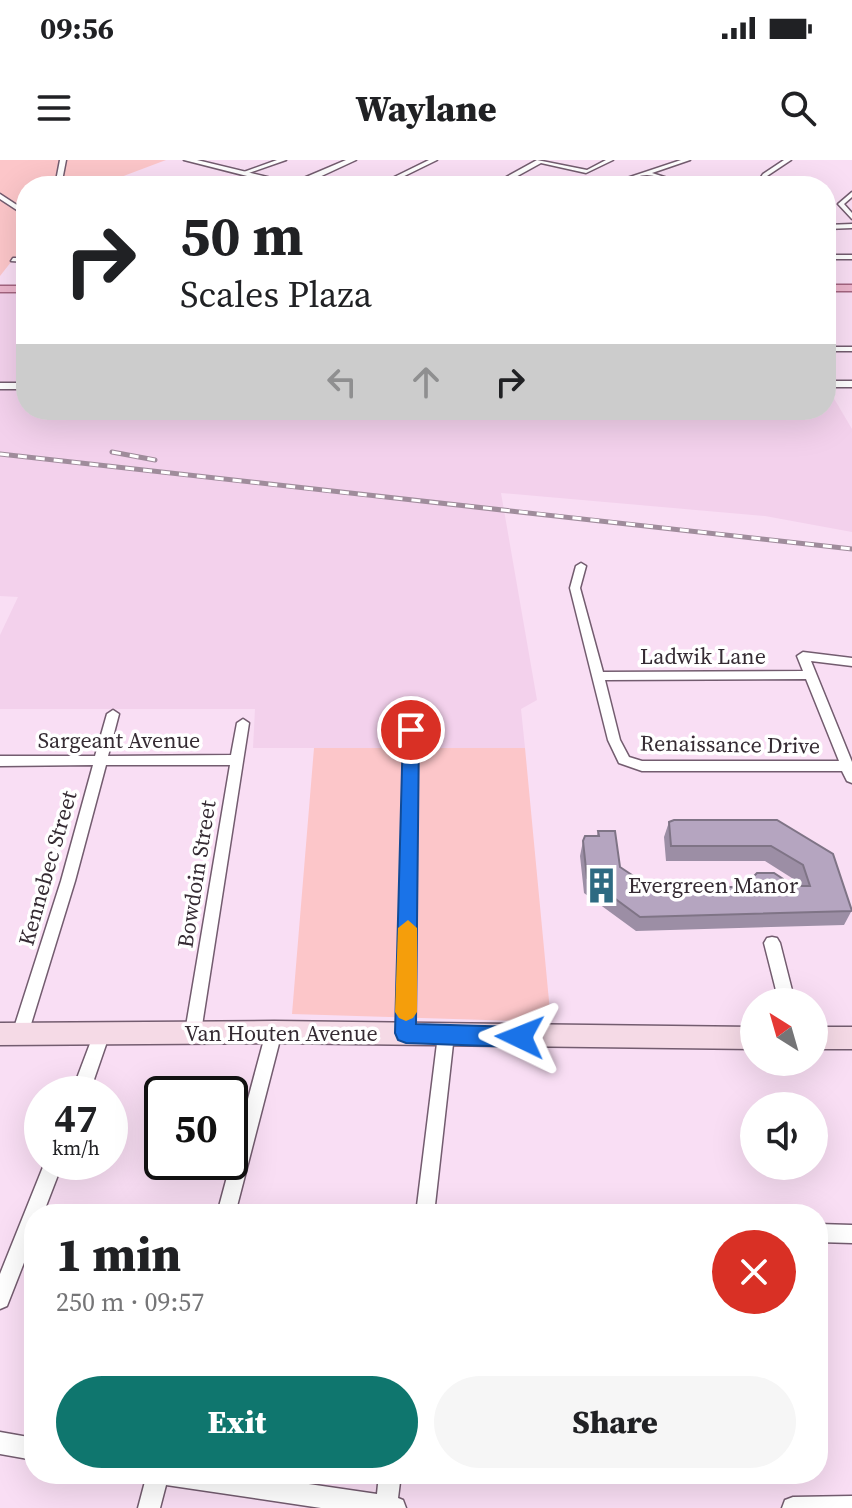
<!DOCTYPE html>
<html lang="en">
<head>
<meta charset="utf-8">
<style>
	:root { --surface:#fff; --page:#f6f6f6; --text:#202124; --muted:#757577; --accent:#0f766e }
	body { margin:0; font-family:"Source Serif 4",serif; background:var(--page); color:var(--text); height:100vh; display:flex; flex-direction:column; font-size:30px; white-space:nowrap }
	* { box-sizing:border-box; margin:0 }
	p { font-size:26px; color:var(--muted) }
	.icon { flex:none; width:44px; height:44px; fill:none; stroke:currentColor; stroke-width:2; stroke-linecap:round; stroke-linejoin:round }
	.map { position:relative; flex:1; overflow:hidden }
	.sheet { position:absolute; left:24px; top:1044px; width:804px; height:280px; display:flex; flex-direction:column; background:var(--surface); border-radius:32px; box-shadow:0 8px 32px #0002 }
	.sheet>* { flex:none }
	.hud { position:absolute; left:16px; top:16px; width:820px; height:244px; border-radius:32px; box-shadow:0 8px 32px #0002; background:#fff; color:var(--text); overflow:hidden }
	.needle { width:52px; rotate:323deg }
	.fabs { position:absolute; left:740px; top:828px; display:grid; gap:16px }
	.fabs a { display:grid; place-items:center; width:88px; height:88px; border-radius:50%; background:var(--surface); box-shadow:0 8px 32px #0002; font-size:40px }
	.speed { position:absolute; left:24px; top:916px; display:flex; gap:16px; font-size:40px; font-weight:700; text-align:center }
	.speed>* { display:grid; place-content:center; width:104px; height:104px; border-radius:50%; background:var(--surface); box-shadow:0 8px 32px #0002; line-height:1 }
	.speed small { font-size:20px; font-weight:400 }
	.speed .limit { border:4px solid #111; border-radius:12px; background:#fff; color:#111 }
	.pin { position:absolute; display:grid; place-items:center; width:68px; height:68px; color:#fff; margin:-34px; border:4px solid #fff; border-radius:50%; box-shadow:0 2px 8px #0007 }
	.me { position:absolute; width:88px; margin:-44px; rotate:272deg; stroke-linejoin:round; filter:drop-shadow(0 0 6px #0008) }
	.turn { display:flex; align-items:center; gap:28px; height:168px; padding:0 32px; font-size:36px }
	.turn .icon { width:104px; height:104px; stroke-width:2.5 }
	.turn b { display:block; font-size:56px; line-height:68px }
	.lanes { display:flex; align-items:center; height:76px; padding:0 32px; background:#0003; justify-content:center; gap:40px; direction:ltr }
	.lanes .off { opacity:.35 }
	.round { display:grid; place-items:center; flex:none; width:84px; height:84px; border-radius:42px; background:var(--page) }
	.head { display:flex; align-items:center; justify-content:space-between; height:136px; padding:0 32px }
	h1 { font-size:48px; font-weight:800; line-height:60px }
	.primary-button { display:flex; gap:16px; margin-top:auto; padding:16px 32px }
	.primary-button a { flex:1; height:92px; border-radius:48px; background:var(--accent); color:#fff; font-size:32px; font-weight:800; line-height:92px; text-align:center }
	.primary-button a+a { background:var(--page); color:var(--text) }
	.status { display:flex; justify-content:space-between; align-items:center; height:56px; padding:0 40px; background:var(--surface); direction:ltr }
	.status svg { height:22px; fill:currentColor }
	header { display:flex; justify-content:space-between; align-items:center; height:104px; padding:0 32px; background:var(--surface); font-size:36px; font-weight:800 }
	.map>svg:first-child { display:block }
</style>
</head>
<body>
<div class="status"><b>09:56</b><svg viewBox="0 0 49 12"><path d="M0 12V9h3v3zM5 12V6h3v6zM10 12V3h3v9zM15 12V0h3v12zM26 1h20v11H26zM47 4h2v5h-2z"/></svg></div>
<header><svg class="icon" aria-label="menu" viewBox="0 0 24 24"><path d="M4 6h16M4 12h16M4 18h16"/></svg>Waylane<svg class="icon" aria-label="search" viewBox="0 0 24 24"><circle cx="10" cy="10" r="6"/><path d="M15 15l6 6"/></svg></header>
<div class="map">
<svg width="852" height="1348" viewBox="0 0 852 1348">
	<rect width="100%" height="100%" fill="#f9def4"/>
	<!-- built -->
	<path fill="#f3d1ec" d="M0,134H26V250H826V225L852,269V372L765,356L501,333L537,540L521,549L525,588H253L255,549H0V475L18,437L0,436Z"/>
	<!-- green -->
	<path fill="#fcc6c9" d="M0,0H166L97,26H26V83L0,116Z
		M314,588H525L551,862L292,854Z"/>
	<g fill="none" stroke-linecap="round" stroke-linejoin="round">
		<defs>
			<path id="minor" d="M60,0H66L61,26H55Z
				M277,0H286L246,14L241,13Z
				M429,0H437L384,26H376Z
				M537,0L587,10L606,0H613L586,13L541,3L512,19L539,26L507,21L498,26H490Z
				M681,0H690L652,13L692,26C676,26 663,16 647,15C633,15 618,26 603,26Z
				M784,0H791L767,16L761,26H755L763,14Z
				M852,32V37L844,44L852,53V59L838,44Z
				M0,34L26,51V56L0,39Z
				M852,64V68L826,69V65Z
				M826,95H852V99H826Z
				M13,98H26V102L11,101Z
				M826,187H852V191H826Z
				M826,221H852V227H826Z
				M0,223H26V229H0Z
				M581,403L586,406L580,428L603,512L803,511L797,496L803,492L852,498V506L811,501L852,602V623L847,621L842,611H642L619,603L608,580L570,428L576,406ZM806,519L839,601H642L629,597L620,580L605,520Z
				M113,550L119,554L108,596L231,595L237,563L243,559L249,563L201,872L199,877L193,879L187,877L185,872L230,605H106L75,721L28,874L26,879L20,881L14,879L12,874L61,721L93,605L0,606V596H95L107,554Z
				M411,566L417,570L414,873L412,878L406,880L400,878L398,873L405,570Z
				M772,777L777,778L780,783L795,842H779L764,783L767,778Z
				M274,865L280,867L282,872L235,1054H217L266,872L268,867Z
				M102,866L108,868L110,873L89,934H71L94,873L96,868Z
				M446,868L452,870L454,875L434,1054H416L438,875L440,870Z
				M45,1002H63L43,1054H34V1077L7,1146L0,1149V1114Z
				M818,1064L852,1065V1083L818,1082Z
				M0,1272L34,1278V1300L0,1294Z
				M147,1314H241L377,1334L379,1314H401L398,1338L403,1340L406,1348H321L166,1325L160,1348H138Z
				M852,1336V1348H782L785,1340L793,1337Z"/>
			<path id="tertiary" d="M184,0H197L292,23L346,0H356L300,26H286Z"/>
			<path id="secondary" d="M274,861L754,867V889L274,883L0,885V863Z
				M814,867H852V889H814Z"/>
			<path id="primary" d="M826,125H852V131H826Z
				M0,126H26V132H0Z"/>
		</defs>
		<!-- minor casing -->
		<use href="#minor" stroke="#735c6f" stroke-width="3"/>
		<!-- tertiary casing -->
		<use href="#tertiary" stroke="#735c6f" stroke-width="3"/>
		<!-- secondary casing -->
		<use href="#secondary" stroke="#735c6f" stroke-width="3"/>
		<!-- primary casing -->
		<use href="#primary" stroke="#a46580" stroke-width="3"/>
		<!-- minor -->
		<use href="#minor" fill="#fff" fill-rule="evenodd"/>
		<!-- tertiary -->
		<use href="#tertiary" fill="#fff" fill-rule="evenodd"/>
		<!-- secondary -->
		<use href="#secondary" fill="#f5dae6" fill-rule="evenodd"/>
		<!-- primary -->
		<use href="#primary" fill="#ecb5cc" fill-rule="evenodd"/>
		<defs>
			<path id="rail" d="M112,292L155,300
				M0,294L852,389"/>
		</defs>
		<!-- rail casing -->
		<use href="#rail" stroke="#9f8c9b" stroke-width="5"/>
		<!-- rail -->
		<use href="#rail" stroke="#fff" stroke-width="3" stroke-dasharray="9" stroke-linecap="butt"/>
	</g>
	<!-- wall -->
	<path fill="#9c8ea5" d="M777,660L852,750L844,765L636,771L584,733L580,696L583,681L597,676L598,671L620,707L650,727H748L751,719L785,726H797L795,720L765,701H666L664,677L669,662Z"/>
	<!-- building -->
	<path fill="#b5a5c0" stroke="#7f7486" stroke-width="2" d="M674,660H777L833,694L852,751L640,757L587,718L583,681L585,676H599L598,671H615L620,707L650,727H753L751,719L757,713H774L783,719L785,726H810L803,705L771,686H671L669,662Z"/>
	<!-- route -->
	<path fill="#1a73e8" stroke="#114b97" stroke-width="2" d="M411,564L419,570L416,864L520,867L527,870L531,877L527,884L520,887L406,883L398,880L395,873L403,570Z"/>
	<!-- slow -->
	<path fill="#f59e0b" d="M408,760L417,768V852L413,858L406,861L399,858L395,852L398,768Z"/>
	<!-- icons -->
	<defs>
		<symbol id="building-bare" viewBox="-9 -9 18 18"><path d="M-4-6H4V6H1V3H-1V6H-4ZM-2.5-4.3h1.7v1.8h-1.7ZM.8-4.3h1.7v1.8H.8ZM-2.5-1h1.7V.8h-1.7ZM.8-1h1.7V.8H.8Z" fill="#2e6a82" stroke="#fff" stroke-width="2.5" paint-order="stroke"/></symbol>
	</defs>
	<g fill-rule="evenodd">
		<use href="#building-bare" x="576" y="700" width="51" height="51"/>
	</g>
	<g text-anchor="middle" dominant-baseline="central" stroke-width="7" stroke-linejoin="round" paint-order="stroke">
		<!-- street labels -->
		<g font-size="22" fill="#352b33" stroke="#fff">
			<text x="703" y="496">Ladwik Lane</text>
			<text x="119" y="580">Sargeant Avenue</text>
			<text transform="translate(730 584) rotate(1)">Renaissance Drive</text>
			<text transform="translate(47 708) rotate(-74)">Kennebec Street</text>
			<text transform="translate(196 714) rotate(-81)">Bowdoin Street</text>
			<text x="281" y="873">Van Houten Avenue</text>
		</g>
		<!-- poi labels -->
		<g font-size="22" fill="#352b33" stroke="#fff" text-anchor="start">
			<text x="628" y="725">Evergreen Manor</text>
		</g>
	</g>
</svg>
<div class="fabs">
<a><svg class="needle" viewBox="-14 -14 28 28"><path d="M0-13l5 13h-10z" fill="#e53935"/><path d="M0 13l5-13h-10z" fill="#757577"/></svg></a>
<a><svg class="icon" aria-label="sound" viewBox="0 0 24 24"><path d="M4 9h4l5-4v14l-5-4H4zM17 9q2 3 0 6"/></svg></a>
</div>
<div class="speed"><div>47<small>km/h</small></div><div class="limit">50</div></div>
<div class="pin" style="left:411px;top:570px;background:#d93025"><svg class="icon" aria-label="arrive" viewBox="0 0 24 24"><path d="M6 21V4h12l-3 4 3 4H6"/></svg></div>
<svg class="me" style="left:520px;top:877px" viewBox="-20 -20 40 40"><path d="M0-17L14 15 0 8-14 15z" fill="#1a73e8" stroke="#fff" stroke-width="4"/></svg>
<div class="hud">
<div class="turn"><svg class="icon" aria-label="right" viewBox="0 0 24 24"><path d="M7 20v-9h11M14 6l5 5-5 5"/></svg><div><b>50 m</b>Scales Plaza</div></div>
<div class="lanes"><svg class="icon off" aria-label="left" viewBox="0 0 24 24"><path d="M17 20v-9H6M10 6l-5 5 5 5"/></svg><svg class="icon off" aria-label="ahead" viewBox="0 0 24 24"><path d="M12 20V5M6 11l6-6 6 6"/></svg><svg class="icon" aria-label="right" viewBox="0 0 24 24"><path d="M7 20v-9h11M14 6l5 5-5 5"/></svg></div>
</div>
<section class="sheet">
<div class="head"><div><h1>1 min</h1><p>250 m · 09:57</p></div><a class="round" style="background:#d93025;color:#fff"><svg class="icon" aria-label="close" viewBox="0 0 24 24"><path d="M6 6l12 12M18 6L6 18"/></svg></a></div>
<div class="primary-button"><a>Exit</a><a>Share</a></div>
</section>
</div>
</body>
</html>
